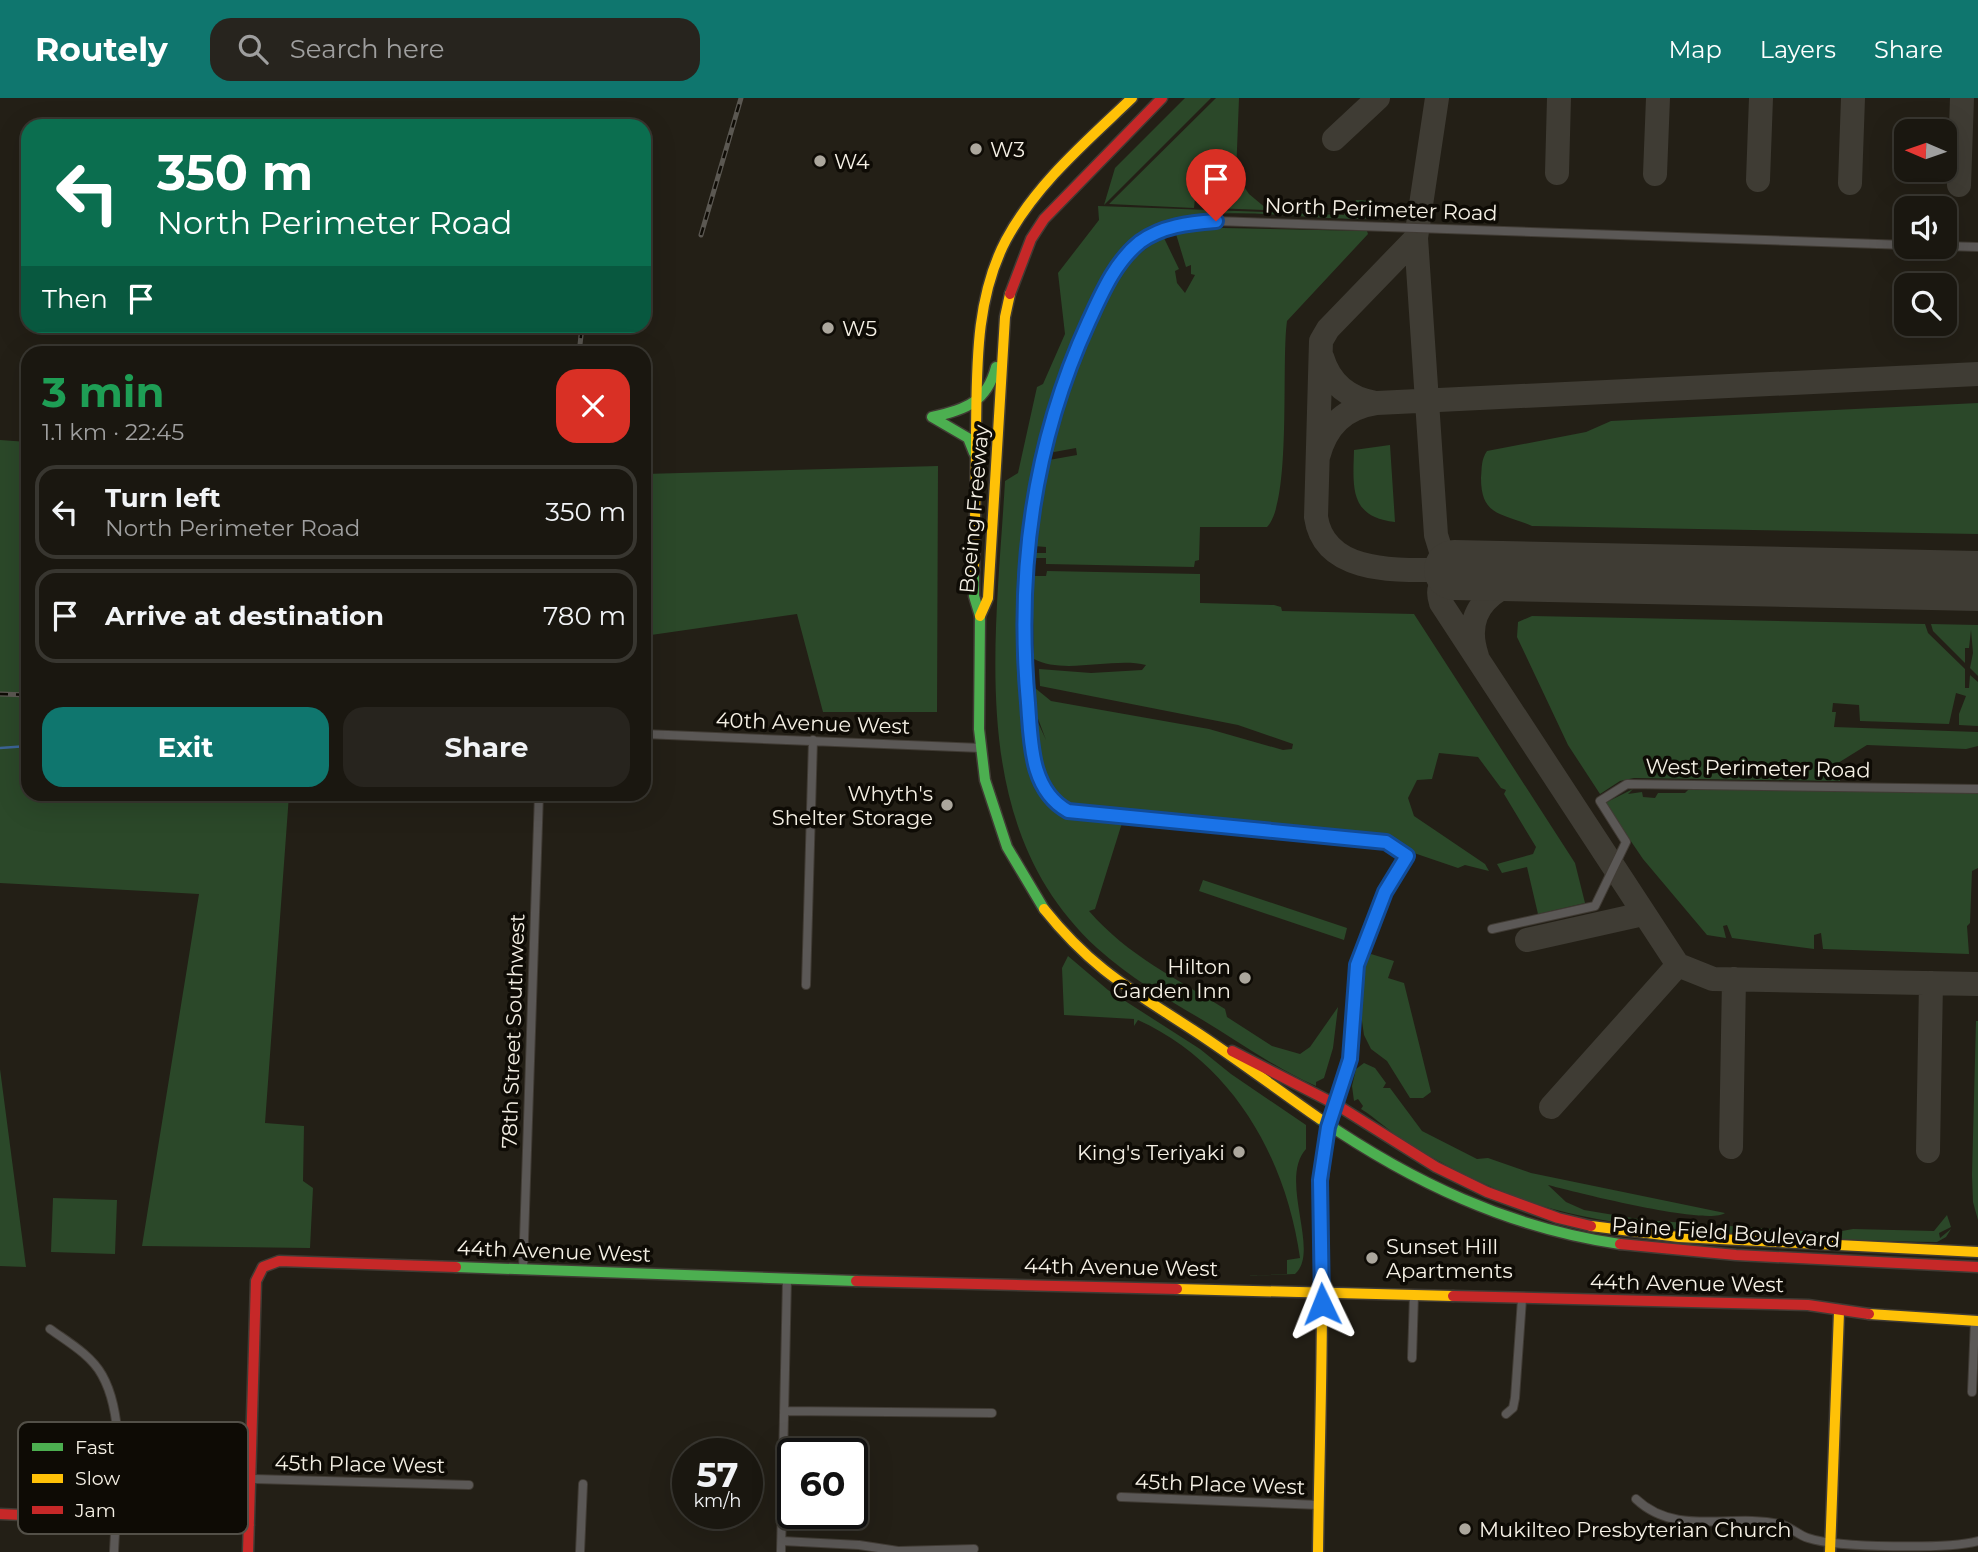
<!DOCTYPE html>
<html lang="en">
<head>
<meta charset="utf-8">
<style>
	:root { --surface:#1a1710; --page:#27241e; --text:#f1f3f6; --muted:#9f9f9f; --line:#383630; --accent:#0f766e }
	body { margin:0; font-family:Montserrat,sans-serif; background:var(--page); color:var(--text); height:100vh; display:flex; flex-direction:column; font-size:26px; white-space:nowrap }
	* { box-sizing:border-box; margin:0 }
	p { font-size:23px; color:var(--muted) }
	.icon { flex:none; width:38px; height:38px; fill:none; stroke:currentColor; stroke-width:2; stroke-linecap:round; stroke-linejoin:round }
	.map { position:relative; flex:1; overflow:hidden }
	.side { position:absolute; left:21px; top:248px; width:630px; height:455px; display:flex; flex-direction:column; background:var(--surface); border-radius:21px; box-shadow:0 7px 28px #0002,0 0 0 2px var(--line) }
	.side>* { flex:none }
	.banner { position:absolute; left:21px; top:21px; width:630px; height:214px; border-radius:21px; box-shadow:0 7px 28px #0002,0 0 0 2px var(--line); background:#0b6e4f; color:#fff; overflow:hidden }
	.needle { width:46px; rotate:272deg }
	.controls { position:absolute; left:1894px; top:21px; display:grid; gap:14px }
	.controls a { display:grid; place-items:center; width:63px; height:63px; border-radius:14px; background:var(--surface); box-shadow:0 7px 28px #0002,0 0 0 2px var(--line); font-size:35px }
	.speed { position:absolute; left:672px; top:1340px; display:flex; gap:14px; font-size:35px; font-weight:700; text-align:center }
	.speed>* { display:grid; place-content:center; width:91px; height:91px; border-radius:50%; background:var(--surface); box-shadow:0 7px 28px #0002,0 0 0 2px var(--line); line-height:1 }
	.speed small { font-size:18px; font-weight:400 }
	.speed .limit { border:4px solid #111; border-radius:10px; background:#fff; color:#111 }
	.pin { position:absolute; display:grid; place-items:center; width:60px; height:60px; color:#fff; margin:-72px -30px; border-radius:50% 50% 50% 0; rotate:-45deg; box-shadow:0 0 7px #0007 }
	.pin .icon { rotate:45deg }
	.me { position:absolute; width:77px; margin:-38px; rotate:358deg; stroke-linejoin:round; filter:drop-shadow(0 0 5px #0008) }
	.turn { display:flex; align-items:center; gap:24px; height:147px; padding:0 21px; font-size:32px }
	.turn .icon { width:91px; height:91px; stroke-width:2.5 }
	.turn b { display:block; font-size:49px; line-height:60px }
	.then { display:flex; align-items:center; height:66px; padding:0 21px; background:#0003; gap:14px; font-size:26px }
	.round { display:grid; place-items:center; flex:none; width:74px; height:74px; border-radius:21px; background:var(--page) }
	.summary { display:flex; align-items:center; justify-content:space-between; height:119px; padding:0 21px }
	h1 { font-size:42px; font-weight:700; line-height:52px; color:#1e9e55 }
	.cta { display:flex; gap:14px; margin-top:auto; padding:14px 21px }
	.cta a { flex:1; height:80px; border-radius:21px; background:var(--accent); color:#fff; font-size:28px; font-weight:700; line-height:80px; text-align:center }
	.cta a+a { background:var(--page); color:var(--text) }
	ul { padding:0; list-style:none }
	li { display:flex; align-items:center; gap:21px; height:94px; margin:0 14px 10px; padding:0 7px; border:4px solid var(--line); border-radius:21px }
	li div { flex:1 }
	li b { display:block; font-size:26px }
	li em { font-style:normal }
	header { display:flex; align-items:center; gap:42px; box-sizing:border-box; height:98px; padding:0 35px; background:var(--accent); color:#fff }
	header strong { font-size:33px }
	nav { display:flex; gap:38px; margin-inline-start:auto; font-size:24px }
	.search { width:490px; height:63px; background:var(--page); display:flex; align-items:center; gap:18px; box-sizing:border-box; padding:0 24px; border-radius:21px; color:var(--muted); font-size:26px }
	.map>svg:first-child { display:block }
</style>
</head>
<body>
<header>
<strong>Routely</strong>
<div class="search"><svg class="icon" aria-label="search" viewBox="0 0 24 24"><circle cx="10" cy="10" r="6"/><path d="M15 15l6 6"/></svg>Search here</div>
<nav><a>Map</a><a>Layers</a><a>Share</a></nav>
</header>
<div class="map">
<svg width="1978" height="1454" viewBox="0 0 1978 1454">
	<rect width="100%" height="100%" fill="#231f16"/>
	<!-- green -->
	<path fill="#2b4829" d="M1185,0H1211L1104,107L1115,70Z
		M1216,0H1239L1236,77L1249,96L1267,111L1344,115L1211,110V101L1195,100L1194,110L1109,106Z
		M1356,102L1374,103L1376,119C1362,123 1343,120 1329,120C1271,118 1187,103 1138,140C1107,163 1092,203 1078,238C1025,370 1010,479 1026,620C1028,645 1028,682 1044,702C1062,725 1095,722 1122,725L1095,811L1089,813C1128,858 1176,880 1225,911L1227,919L1272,948L1300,956L1310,949L1338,909L1333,950L1324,980L1316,984V988C1276,971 1238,943 1201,921C1165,900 1129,879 1097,850C965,729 996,543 1005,383L1018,375L1037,289L1043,286L1065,236L1058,175L1099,122L1098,108L1344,117L1345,114H1352Z
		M1223,130L1367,133L1368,136L1287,223C1281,266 1292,403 1267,429H1200L1199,462L1195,463L1194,469L1046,466V460H1034V455H1046V449L1034,448L1049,362L1077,357L1076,350L1054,354L1051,351C1074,288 1096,170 1164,140L1179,171L1175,173L1177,185L1185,195L1195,177L1191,176V167L1186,169L1176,136L1197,131Z
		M1978,305V436L1532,428C1501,415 1481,418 1481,380C1482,369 1481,362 1487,353L1586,334L1611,323Z
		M0,342L28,344V696L289,697L265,1025L304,1028L303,1083L313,1090L310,1150L142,1148L199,796L0,785Z
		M1390,347L1395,424C1349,419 1353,389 1354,352Z
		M938,368L937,614H823L797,516L644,538V376Z
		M1047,473L1200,476V505L1274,507L1281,509L1282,513L1414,516L1575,765L1585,805L1538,816L1527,769L1502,775L1497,766L1533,756L1536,749L1504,696L1506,692L1501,690L1478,659L1439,655L1432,681L1417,682L1408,700L1414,718L1485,766L1489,773L1465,767L1458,770L1411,754L1394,741L1381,738L1078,710C1039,694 1040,657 1036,620L1046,642L1037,618L1035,590L1051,603L1209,631L1283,652L1292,651L1293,646L1238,627L1040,588L1039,571L1091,575L1142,572L1146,567C1114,559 1063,577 1034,561L1032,474L1035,478H1046Z
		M1532,518L1925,526L1928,535L1965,571V590H1969L1970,577L1978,584V628L1959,627V616L1966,598L1956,595L1949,626L1860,623L1859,607L1833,605L1832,614H1836L1834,629L1978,634V648L1966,651L1867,647L1838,665L1840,683L1634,680L1620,683L1600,696L1568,647L1517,539L1518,524Z
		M1931,526L1978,527V578L1970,570L1973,555L1971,532L1969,550H1965V565L1933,533Z
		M1633,691L1628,696L1642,694L1643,699L1655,700L1658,695H1685L1689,691L1978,695V770L1972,773L1970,825L1967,828L1969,856L1823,851L1821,835L1814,837V851L1732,840L1727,827L1723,828L1726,840L1707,837L1643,761L1607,708V704Z
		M1203,782L1347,830L1344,842L1199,793Z
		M1371,856L1394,863L1388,880L1404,885L1431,994L1423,1000H1410L1387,963L1371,951L1364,937L1357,888L1364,866Z
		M1068,858L1108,892L1200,951L1231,976L1306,1027V1051C1278,1082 1321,1154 1295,1176L1244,1178L1287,1176V1162L1300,1160C1286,1060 1233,965 1138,922L1134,928V921L1064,917L1062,870Z
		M1976,923H1978V1122L1973,1104L1972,1077Z
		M1364,965L1375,970L1386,985L1383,990H1390L1422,1033L1477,1061L1488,1060L1531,1075L1725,1115C1708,1128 1575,1094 1548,1087L1566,1104L1584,1112L1644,1122L1831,1135L1853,1131L1934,1133L1947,1117L1951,1129L1939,1135L1940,1140L1951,1131L1946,1139L1937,1144C1879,1144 1821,1140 1762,1137C1676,1132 1589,1128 1508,1096C1472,1081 1436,1063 1404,1043C1389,1033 1377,1021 1361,1011L1363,1008L1358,1001L1354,1003L1352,988L1356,971Z
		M0,971L26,1169L0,1168Z
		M53,1100L117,1102L115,1156L51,1154Z"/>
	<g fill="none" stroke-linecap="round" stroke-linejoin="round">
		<!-- stream -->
		<path stroke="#3c6496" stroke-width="2.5" d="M0,650L28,648"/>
		<!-- taxiway -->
		<path stroke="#3f3c34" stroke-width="24" d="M1437,0L1416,140L1436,437L1444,463L1454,472
			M1334,41L1378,0
			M1557,75L1559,0
			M1655,76L1658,0
			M1758,82L1761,0
			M1850,85L1853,0
			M1959,87L1962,0
			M1416,140L1328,231L1321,243L1316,419C1325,481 1409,471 1454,472
			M1322,259C1330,286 1349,301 1376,305
			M1318,359C1326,328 1344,310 1377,305L1978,276
			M1454,472C1444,484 1435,487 1441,505L1678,867L1713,881L1978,886
			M1477,558C1460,508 1497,489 1536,474
			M1527,842L1643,816
			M1551,1009L1678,867
			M1731,1049L1734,881
			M1928,1053L1931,885"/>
		<!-- runway -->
		<path stroke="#3f3c34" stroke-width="60" d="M1454,472L1978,483"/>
		<defs>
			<path id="street" d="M1944,148L1978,149
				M644,636L981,650
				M1492,831L1595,808L1626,744L1600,703L1627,686L1978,691
				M806,887L813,642
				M1337,1007L1351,961L1353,888L1357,867L1385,794L1407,758L1386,744L1068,713C1030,692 1031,644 1028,605C1015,473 1034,345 1089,223C1102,195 1115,164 1140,144C1162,128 1189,125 1216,123L1906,147
				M523,1171L539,696
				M50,1231C68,1244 91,1257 102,1277C128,1323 116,1403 114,1454
				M1412,1260L1414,1197
				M1972,1294L1975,1223
				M784,1313L992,1315
				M1506,1316L1513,1310L1515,1300L1522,1201
				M250,1381L469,1387
				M1121,1399L1319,1407
				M1636,1401C1676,1439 1731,1415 1779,1426C1790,1428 1798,1437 1808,1440C1838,1450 1948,1451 1978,1443
				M782,1443L859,1447L898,1453L974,1451
				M580,1454L583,1386
				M781,1454L787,1181"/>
			<path id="fast" d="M932,319C965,312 987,304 996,269
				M932,319L968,340L974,355
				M974,472V498L980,518L979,631L985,682L1007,749L1044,811
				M1320,1021C1412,1084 1509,1130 1620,1146
				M456,1169L856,1183"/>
			<path id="slow" d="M974,472C975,426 976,380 976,334C977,269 975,201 1006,142C1036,86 1087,43 1132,0
				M980,518L988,500L1005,219L1010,196
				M1044,811C1092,871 1130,891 1193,932C1236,960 1278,992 1320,1021
				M1591,1128L1679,1139L1978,1154
				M1177,1191L1453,1198
				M1869,1216L1978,1223
				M1318,1454C1319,1368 1322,1283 1322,1197C1322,1132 1316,1070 1337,1007
				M1830,1454L1839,1214"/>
			<path id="jam" d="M1010,196L1031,141L1044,121L1162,0
				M1232,953L1337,1007L1436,1069L1487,1094L1558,1120L1591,1128
				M1620,1146L1736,1157L1978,1169
				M856,1183L1177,1191
				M1453,1198L1808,1207L1869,1216
				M0,1416L249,1427
				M248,1454L256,1183L263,1169L279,1163L456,1169"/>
		</defs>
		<!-- street casing -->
		<use href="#street" stroke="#403b34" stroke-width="10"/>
		<!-- fast casing -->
		<use href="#fast" stroke="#403b34" stroke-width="13"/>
		<!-- slow casing -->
		<use href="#slow" stroke="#403b34" stroke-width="13"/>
		<!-- jam casing -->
		<use href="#jam" stroke="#403b34" stroke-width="13"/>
		<!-- street -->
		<use href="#street" stroke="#5b5856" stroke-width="8"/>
		<!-- fast -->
		<use href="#fast" stroke="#4caf50" stroke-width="10"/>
		<!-- slow -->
		<use href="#slow" stroke="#ffc107" stroke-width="10"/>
		<!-- jam -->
		<use href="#jam" stroke="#c62828" stroke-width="10"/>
		<defs>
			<path id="rail" d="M701,137L741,0
				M579,256L582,228
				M0,596L28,597"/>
		</defs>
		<!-- rail casing -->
		<use href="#rail" stroke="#5b5852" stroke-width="5"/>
		<!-- rail -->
		<use href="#rail" stroke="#0e0b05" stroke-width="2.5" stroke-dasharray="8" stroke-linecap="butt"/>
	</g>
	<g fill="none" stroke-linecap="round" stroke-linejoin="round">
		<defs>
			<path id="route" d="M1216,123C1189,125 1162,128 1140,144C1115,164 1102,195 1089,223C1033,345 1016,472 1028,605C1031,644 1030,692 1068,713L1386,744L1407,758L1385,794L1357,867L1350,961L1328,1029L1320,1082L1322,1206"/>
		</defs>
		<!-- route casing -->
		<use href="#route" stroke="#114b97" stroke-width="18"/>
		<!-- route -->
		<use href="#route" stroke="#1a73e8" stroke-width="12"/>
	</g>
	<!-- markers -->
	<g fill="#aca79d" stroke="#0e0b05" stroke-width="2.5">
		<circle cx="976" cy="51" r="7"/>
		<circle cx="820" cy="63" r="7"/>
		<circle cx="828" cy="230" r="7"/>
		<circle cx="947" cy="707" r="7"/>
		<circle cx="1245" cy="880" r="7"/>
		<circle cx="1239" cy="1054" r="7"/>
		<circle cx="1372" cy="1160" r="7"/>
		<circle cx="1465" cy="1431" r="7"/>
	</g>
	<g text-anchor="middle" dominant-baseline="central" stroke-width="7" stroke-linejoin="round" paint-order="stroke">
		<!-- poi labels -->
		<g font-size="21" fill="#f5f0e5" stroke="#0e0b05" text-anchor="start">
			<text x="990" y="51">W3</text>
			<text x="834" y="63">W4</text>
			<text x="842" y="230">W5</text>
			<text x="933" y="695" text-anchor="end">Whyth's<tspan x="933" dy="24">Shelter Storage</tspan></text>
			<text x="1231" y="868" text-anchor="end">Hilton<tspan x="1231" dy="24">Garden Inn</tspan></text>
			<text x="1225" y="1054" text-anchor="end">King's Teriyaki</text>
			<text x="1386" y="1148">Sunset Hill<tspan x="1386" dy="24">Apartments</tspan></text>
			<text x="1479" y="1431">Mukilteo Presbyterian Church</text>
		</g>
		<!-- street labels -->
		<g font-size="21" fill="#f5f0e5" stroke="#0e0b05">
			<text transform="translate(1381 111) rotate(2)">North Perimeter Road</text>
			<text transform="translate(974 411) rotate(-85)">Boeing Freeway</text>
			<text transform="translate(813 625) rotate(2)">40th Avenue West</text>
			<text transform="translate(1758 670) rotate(1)">West Perimeter Road</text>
			<text transform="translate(513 933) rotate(-88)">78th Street Southwest</text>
			<text transform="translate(1726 1134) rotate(4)">Paine Field Boulevard</text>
			<text transform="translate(554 1153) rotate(2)">44th Avenue West</text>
			<text transform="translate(1121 1169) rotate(1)">44th Avenue West</text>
			<text transform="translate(1687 1185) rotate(1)">44th Avenue West</text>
			<text transform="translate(360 1366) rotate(1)">45th Place West</text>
			<text transform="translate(1220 1386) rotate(2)">45th Place West</text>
		</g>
	</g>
	<!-- legend -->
	<rect x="18" y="1324" width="230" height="112" rx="10" fill="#0e0b05" stroke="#535048" stroke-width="2"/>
	<rect x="32" y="1345" width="31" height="8" fill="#4caf50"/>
	<rect x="32" y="1376" width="31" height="9" fill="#ffc107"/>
	<rect x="32" y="1408" width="31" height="8" fill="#c62828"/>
	<g font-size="19" fill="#f5f0e5">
		<text x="75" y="1356">Fast</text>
		<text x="75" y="1387">Slow</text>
		<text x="75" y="1419">Jam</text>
	</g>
</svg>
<div class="controls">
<a><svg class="needle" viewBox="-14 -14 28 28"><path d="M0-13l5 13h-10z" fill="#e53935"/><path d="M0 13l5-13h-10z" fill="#9f9f9f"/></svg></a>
<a><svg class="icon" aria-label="sound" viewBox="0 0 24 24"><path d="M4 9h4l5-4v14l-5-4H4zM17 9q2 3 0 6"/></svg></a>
<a><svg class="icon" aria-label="search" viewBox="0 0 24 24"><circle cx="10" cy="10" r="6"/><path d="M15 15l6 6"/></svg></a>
</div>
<div class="speed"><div>57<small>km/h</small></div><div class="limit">60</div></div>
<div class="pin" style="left:1216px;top:123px;background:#d93025"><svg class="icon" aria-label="arrive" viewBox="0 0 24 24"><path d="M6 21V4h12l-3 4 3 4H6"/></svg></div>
<svg class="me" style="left:1322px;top:1206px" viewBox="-20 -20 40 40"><path d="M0-17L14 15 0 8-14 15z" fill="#1a73e8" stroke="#fff" stroke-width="4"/></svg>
<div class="banner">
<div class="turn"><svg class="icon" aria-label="left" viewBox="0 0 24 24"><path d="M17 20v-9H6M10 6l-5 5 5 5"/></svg><div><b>350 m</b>North Perimeter Road</div></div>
<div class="then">Then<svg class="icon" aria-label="arrive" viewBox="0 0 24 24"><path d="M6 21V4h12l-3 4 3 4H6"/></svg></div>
</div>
<section class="side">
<div class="summary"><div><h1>3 min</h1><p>1.1 km · 22:45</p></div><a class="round" style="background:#d93025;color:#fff"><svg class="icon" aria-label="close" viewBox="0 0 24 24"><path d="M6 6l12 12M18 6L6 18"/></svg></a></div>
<ul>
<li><svg class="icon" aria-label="left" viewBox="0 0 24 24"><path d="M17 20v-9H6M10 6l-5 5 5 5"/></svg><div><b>Turn left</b><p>North Perimeter Road</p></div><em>350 m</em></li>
<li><svg class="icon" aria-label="arrive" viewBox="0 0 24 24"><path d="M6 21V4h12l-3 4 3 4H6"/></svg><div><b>Arrive at destination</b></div><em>780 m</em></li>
</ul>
<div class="cta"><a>Exit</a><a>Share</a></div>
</section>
</div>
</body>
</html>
